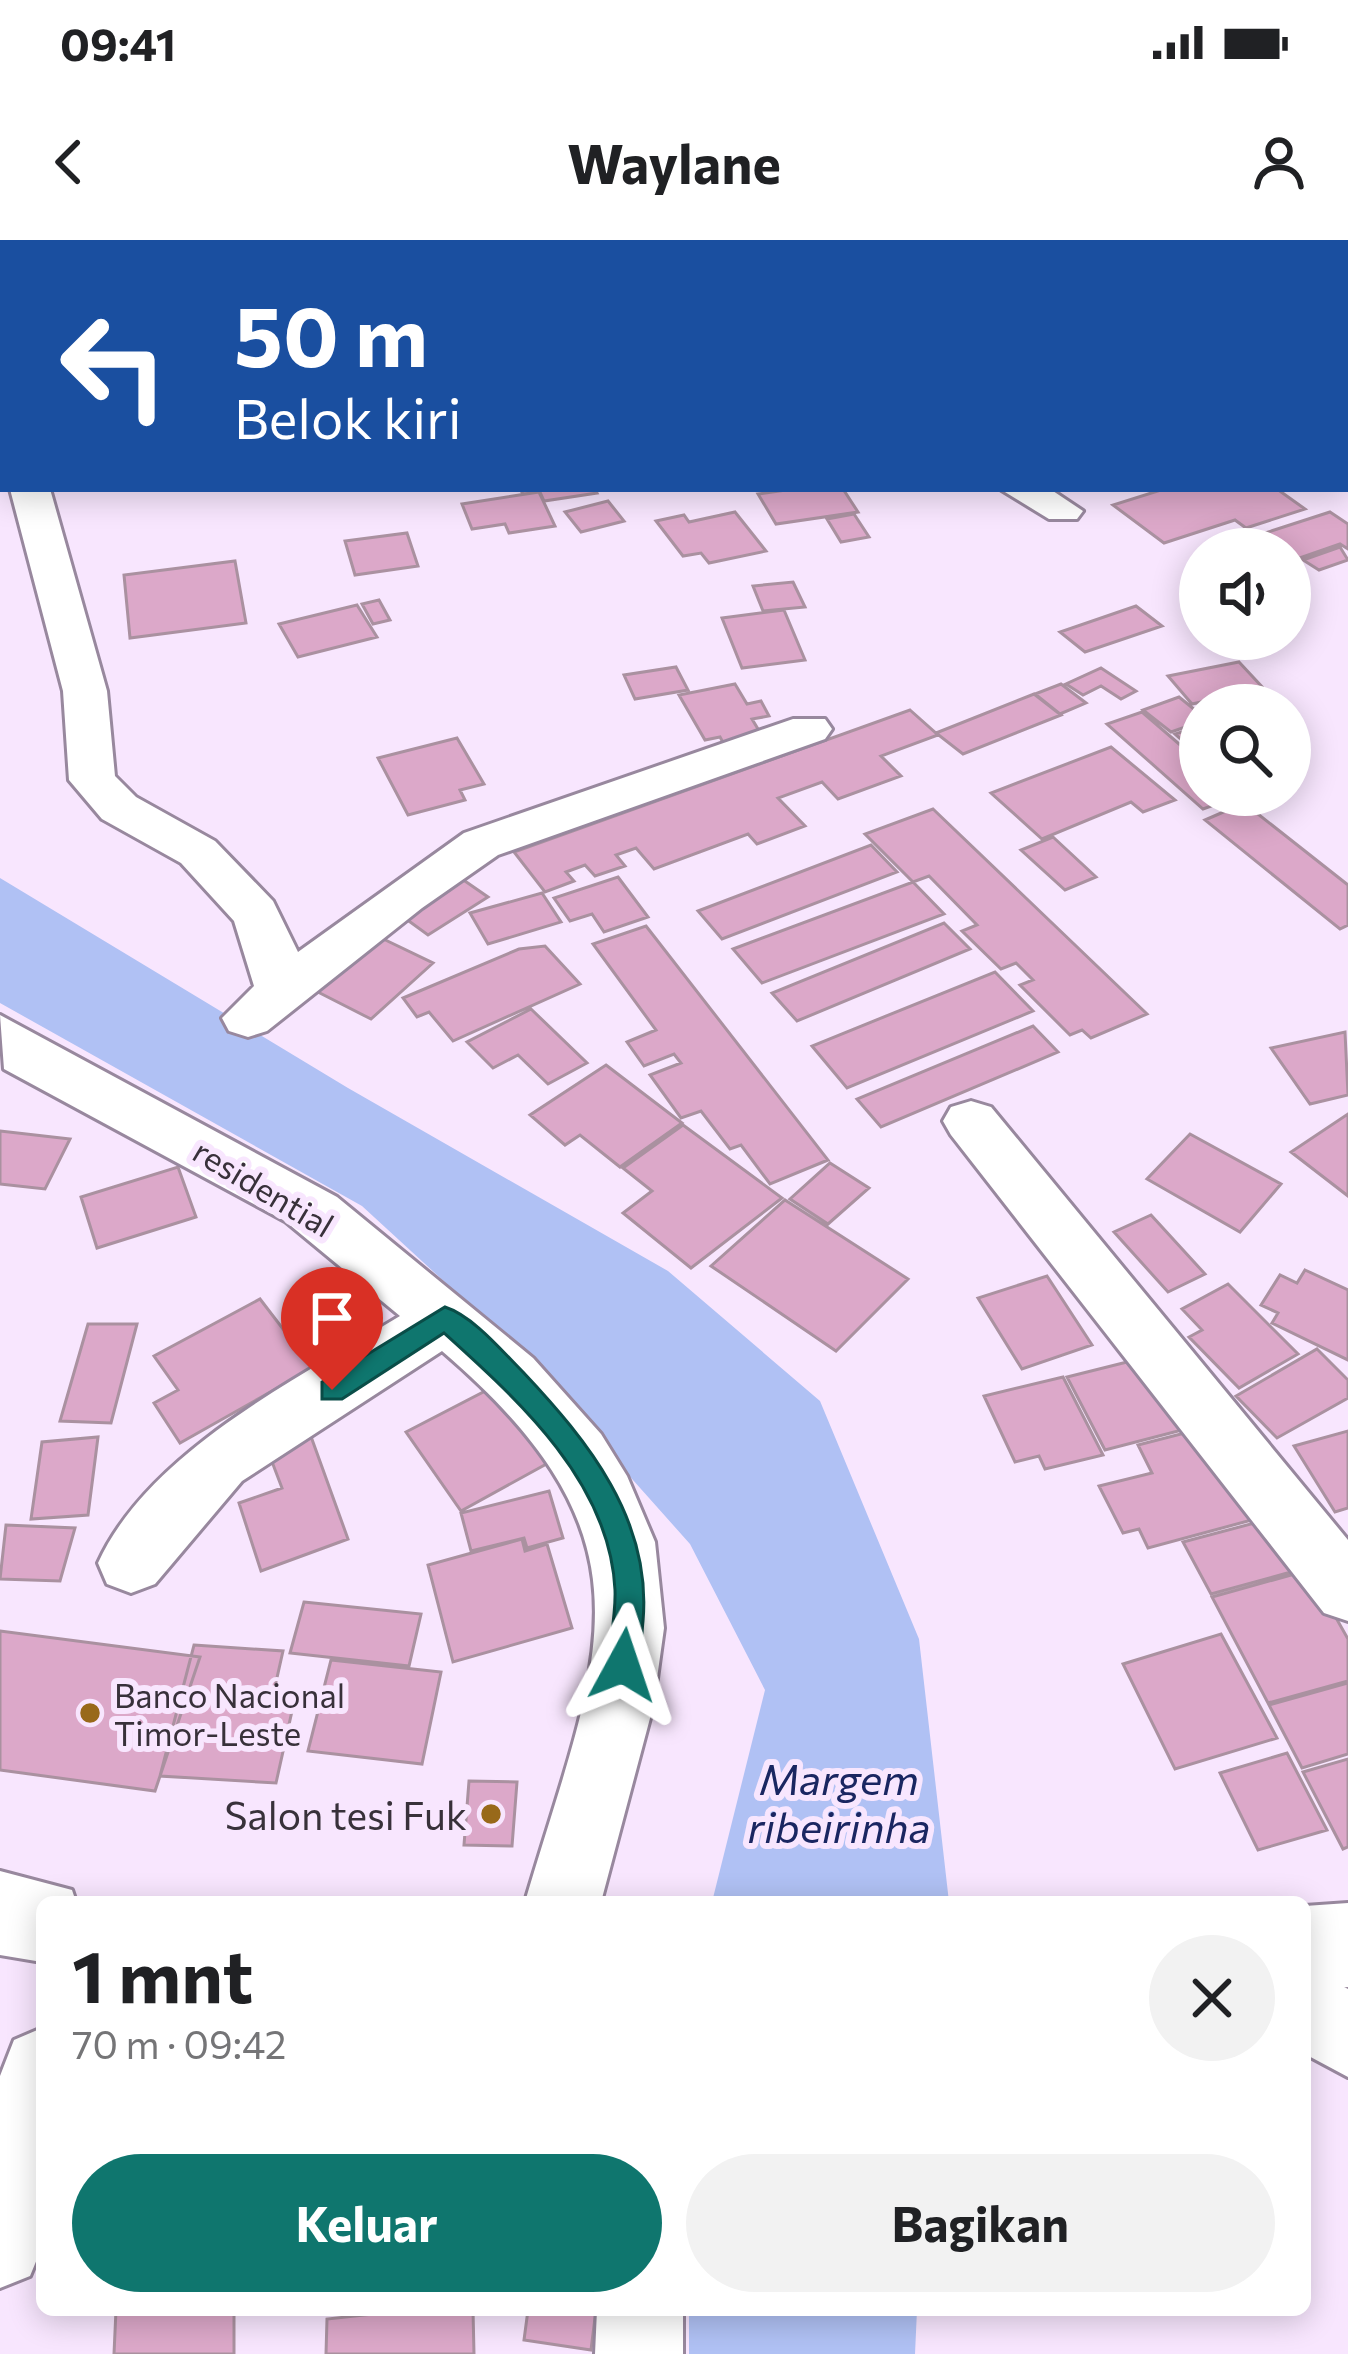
<!DOCTYPE html>
<html lang="id">
<head>
<meta charset="utf-8">
<style>
	:root { --surface:#fff; --page:#f2f2f2; --text:#202124; --muted:#757577; --accent:#0f766e }
	body { margin:0; font-family:Commissioner,sans-serif; background:var(--page); color:var(--text); height:100vh; display:flex; flex-direction:column; font-size:45px; white-space:nowrap }
	* { box-sizing:border-box; margin:0 }
	p { font-size:39px; color:var(--muted) }
	.icon { flex:none; width:66px; height:66px; fill:none; stroke:currentColor; stroke-width:2; stroke-linecap:round; stroke-linejoin:round }
	.map { position:relative; flex:1; overflow:hidden }
	.details { position:absolute; left:36px; top:1656px; width:1275px; height:420px; display:flex; flex-direction:column; background:var(--surface); border-radius:18px; box-shadow:0 6px 30px #0003 }
	.details>* { flex:none }
	.guide { position:absolute; left:0px; top:0px; width:1350px; height:252px; box-shadow:0 6px 30px #0003; background:#1a4fa0; color:#fff; overflow:hidden }
	.controls { position:absolute; left:1179px; top:288px; display:grid; gap:24px }
	.controls a { display:grid; place-items:center; width:132px; height:132px; border-radius:50%; background:var(--surface); box-shadow:0 6px 30px #0003; font-size:60px }
	.pin { position:absolute; display:grid; place-items:center; width:102px; height:102px; color:#fff; margin:-123px -51px; border-radius:50% 50% 50% 0; rotate:-45deg; box-shadow:0 0 12px #0007 }
	.pin .icon { rotate:45deg }
	.me { position:absolute; width:132px; margin:-66px; rotate:5deg; stroke-linejoin:round; filter:drop-shadow(0 0 9px #0008) }
	.turn { display:flex; align-items:center; gap:42px; height:252px; padding:0 36px; font-size:54px }
	.turn .icon { width:156px; height:156px; stroke-width:2.5 }
	.turn b { display:block; font-size:84px; line-height:102px }
	.round { display:grid; place-items:center; flex:none; width:126px; height:126px; border-radius:63px; background:var(--page) }
	.head { display:flex; align-items:center; justify-content:space-between; height:204px; padding:0 36px }
	h1 { font-size:72px; font-weight:700; line-height:90px }
	.button { display:flex; gap:24px; margin-top:auto; padding:24px 36px }
	.button a { flex:1; height:138px; border-radius:72px; background:var(--accent); color:#fff; font-size:48px; font-weight:700; line-height:138px; text-align:center }
	.button a+a { background:var(--page); color:var(--text) }
	.status { display:flex; justify-content:space-between; align-items:center; height:84px; padding:0 60px; background:var(--surface); direction:ltr }
	.status svg { height:33px; fill:currentColor }
	header { display:flex; justify-content:space-between; align-items:center; height:156px; padding:0 36px; background:var(--surface); font-size:54px; font-weight:700 }
	.map>svg:first-child { display:block }
</style>
</head>
<body>
<div class="status"><b>09:41</b><svg viewBox="0 0 49 12"><path d="M0 12V9h3v3zM5 12V6h3v6zM10 12V3h3v9zM15 12V0h3v12zM26 1h20v11H26zM47 4h2v5h-2z"/></svg></div>
<header><svg class="icon" aria-label="back" viewBox="0 0 24 24"><path d="M15 5l-7 7 7 7"/></svg>Waylane<svg class="icon" aria-label="person" viewBox="0 0 24 24"><circle cx="12" cy="8" r="4"/><path d="M4 21q1-7 8-7t8 7"/></svg></header>
<div class="map">
<svg width="1348" height="2114" viewBox="0 0 1348 2114">
	<rect width="100%" height="100%" fill="#f8e6fe"/>
	<!-- water -->
	<path fill="#b0c1f4" d="M0,638L348,848L668,1031L820,1161L919,1399L949,1662H712L765,1450L690,1304L510,1102L362,966L0,763Z
		M689,2070H917L915,2114H689Z"/>
	<!-- building -->
	<path fill="#dca8c9" stroke="#aa91a0" stroke-width="3" d="M520,249H595L597,253L544,261L540,252L523,254Z
		M793,249H843L858,272L776,284L758,254Z
		M1164,249H1277L1305,269L1246,288L1235,280L1164,303L1113,265Z
		M539,252L555,286L509,293L505,284L472,289L462,264Z
		M608,261L624,281L581,292L565,272Z
		M735,272L766,311L709,323L701,313L683,316L656,281L684,275L689,282Z
		M1330,272L1348,284V309L1340,304L1294,320L1290,309H1278L1259,295Z
		M854,274L869,297L841,302L827,279Z
		M407,293L418,326L355,335L345,301Z
		M1340,307L1348,320L1319,330L1303,320Z
		M235,321L246,383L130,398L124,335Z
		M793,342L805,367L763,371L753,346Z
		M379,360L390,380L373,384L362,364Z
		M357,365L377,397L298,417L279,384Z
		M1136,366L1162,386L1085,412L1060,392Z
		M784,370L805,420L742,428L722,378Z
		M1239,422L1279,465H1221L1215,459L1192,464L1168,436Z
		M676,427L688,450L635,459L624,435Z
		M1101,428L1136,451L1121,459L1101,446L1083,455L1066,444Z
		M735,444L747,464L761,461L769,476L752,479L764,499L725,506L720,497L705,500L679,455Z
		M1061,444L1086,463L1060,474L1035,454Z
		M1034,454L1061,475L963,514L936,493Z
		M1179,457L1200,474V482L1171,492L1143,470Z
		M910,470L938,495L881,516L901,536L838,559L822,542L778,558L805,586L757,604L748,594L654,629L636,608L616,615L625,626L595,636L585,625L566,632L574,641L545,652L514,612Z
		M1142,472L1200,522V555L1239,556L1203,569L1107,484Z
		M1200,486V516L1175,494Z
		M457,498L484,544L460,550L465,560L408,575L378,518Z
		M1111,507L1175,560L1143,572L1131,562L1042,599L991,553Z
		M1244,563L1348,645V685L1340,689L1205,580Z
		M933,569L1147,774L1091,798L1082,790L1070,795L1020,745L1033,740L1016,723L1001,729L962,691L977,685L929,636L913,642L865,594Z
		M1053,597L1096,637L1065,650L1021,610Z
		M871,605L897,632L722,699L698,671Z
		M618,637L648,677L604,692L592,674L570,681L554,658Z
		M462,639L488,657L428,695L402,676Z
		M913,642L944,674L762,743L733,709Z
		M542,653L561,682L488,704L470,673Z
		M944,683L970,709L797,781L772,753Z
		M646,686L828,920L770,944L741,905L730,909L701,871L681,878L650,835L681,823L674,814L644,826L627,802L656,790L593,704Z
		M375,695L433,723L371,779L312,749Z
		M545,706L580,744L453,801L429,772L417,777L403,758L519,709Z
		M995,732L1033,771L847,848L812,806Z
		M531,769L587,823L548,844L518,815L493,828L467,802Z
		M1033,786L1058,812L881,887L857,859Z
		M1345,792L1348,855L1310,864L1271,808Z
		M606,825L682,883L620,927L580,895L565,905L530,875Z
		M1348,874V956L1291,912Z
		M683,885L782,958L691,1028L623,973L652,951L623,928Z
		M0,891L70,899L45,949L0,944Z
		M1190,894L1281,944L1240,992L1147,939Z
		M830,923L869,948L828,984L790,959Z
		M178,927L196,977L97,1008L81,957Z
		M785,960L908,1039L836,1111L711,1026Z
		M1151,975L1205,1034L1168,1052L1114,992Z
		M1305,1030L1348,1050V1120L1272,1083L1278,1073L1261,1065L1280,1035L1297,1043Z
		M1047,1036L1092,1105L1022,1129L978,1058Z
		M1228,1044L1298,1114L1239,1148L1189,1097L1202,1090L1182,1069Z
		M260,1059L313,1128L180,1203L154,1163L178,1150L154,1116Z
		M88,1084H137L111,1183L60,1181Z
		M1317,1109L1348,1140V1158L1277,1198L1236,1156Z
		M1143,1118L1182,1190L1105,1210L1067,1137Z
		M1063,1137L1103,1215L1045,1229L1039,1216L1015,1222L984,1156Z
		M495,1146L550,1222L461,1271L406,1192Z
		M1208,1187L1259,1278L1148,1308L1139,1289L1123,1293L1099,1246L1152,1233L1138,1205Z
		M309,1191L348,1299L261,1331L239,1263L282,1248L266,1206Z
		M1348,1191V1268L1335,1272L1294,1206Z
		M98,1197L88,1275L31,1279L42,1202Z
		M549,1251L563,1298L527,1308L524,1298L471,1311L461,1273Z
		M1262,1281L1291,1332L1211,1354L1183,1302Z
		M6,1285L75,1288L60,1341L0,1339Z
		M522,1299L525,1311L547,1304L572,1388L453,1422L428,1325Z
		M1309,1330L1348,1399V1441L1268,1463L1212,1357Z
		M304,1362L421,1374L409,1426L290,1413Z
		M0,1391L200,1417L155,1551L0,1530Z
		M1221,1394L1277,1498L1175,1529L1123,1424Z
		M194,1405L283,1411L272,1460L294,1462L276,1543L160,1536Z
		M331,1420L441,1432L422,1524L308,1511Z
		M1348,1443V1514L1302,1528L1269,1465Z
		M1287,1513L1327,1590L1258,1610L1220,1533Z
		M1348,1519V1607L1343,1609L1303,1532Z
		M469,1541L517,1542L512,1606L464,1605Z
		M116,2070H234V2114H114Z
		M410,2070H473L474,2114H326L327,2079Z
		M528,2070H596L591,2110L524,2100Z"/>
	<g fill="none" stroke-linecap="round" stroke-linejoin="round">
		<defs>
			<path id="minor" d="M423,0H455L456,3H424Z
				M0,155L3,156V184L0,183Z
				M10,249H50L107,451L115,536L136,557L215,601L273,661L298,712L464,593L793,479H825L832,489L825,499L498,615L422,668L267,791L248,797L229,791L222,778L254,746L234,681L181,623L102,579L69,540L63,451Z
				M1000,249H1050L1083,271L1077,279H1049Z
				M0,775L337,957L533,1118L601,1194L627,1236L655,1302L664,1388L653,1467L601,1662H525C598,1415 666,1303 442,1111L242,1241L155,1344L131,1353L107,1344L98,1323C149,1211 299,1138 400,1076L285,981L4,829Z
				M971,861L991,867L1348,1300V1381L1324,1373L951,895L943,881L951,867Z
				M1305,1727L1348,1749V1837L1305,1814Z
				M42,1788V2007L30,2036L0,2048V1836L14,1800Z
				M597,2070H683V2114H595Z"/>
			<path id="major" d="M0,1631L72,1650L76,1662H42V1722L0,1715Z
				M1348,1663V1747L1305,1750V1666Z"/>
		</defs>
		<!-- minor casing -->
		<use href="#minor" stroke="#98889e" stroke-width="6"/>
		<!-- major casing -->
		<use href="#major" stroke="#98889e" stroke-width="6"/>
		<!-- minor -->
		<use href="#minor" fill="#fff" fill-rule="evenodd"/>
		<!-- major -->
		<use href="#major" fill="#fff" fill-rule="evenodd"/>
	</g>
	<!-- route -->
	<path fill="#0f766e" stroke="#0a4d48" stroke-width="3" d="M445,1067C473,1076 502,1111 523,1132C588,1201 652,1280 643,1381C641,1399 642,1418 635,1435L623,1439L612,1435L608,1425C610,1401 616,1374 615,1350C610,1242 518,1160 444,1093L342,1159H322V1142Z"/>
	<!-- markers -->
	<g fill="#98691a" stroke="#f8e6fe" stroke-width="4.5">
		<circle cx="90" cy="1473" r="12"/>
		<circle cx="491" cy="1574" r="12"/>
	</g>
	<g text-anchor="middle" dominant-baseline="central" stroke-width="12" stroke-linejoin="round" paint-order="stroke">
		<!-- street labels -->
		<g font-size="33" fill="#38313a" stroke="#f8e6fe">
			<text transform="translate(264 947) rotate(31)">residential</text>
		</g>
		<!-- poi labels -->
		<g font-size="33" fill="#38313a" stroke="#f8e6fe" text-anchor="start">
			<text x="114" y="1454">Banco Nacional<tspan x="114" dy="38">Timor-Leste</tspan></text>
		</g>
		<!-- near-poi labels -->
		<g font-size="39" fill="#38313a" stroke="#f8e6fe" text-anchor="end">
			<text x="467" y="1574">Salon tesi Fuk</text>
		</g>
		<!-- near-water labels -->
		<g font-size="42" font-style="italic" fill="#1a2661" stroke="#f8e6fe">
			<text x="839" y="1538">Margem<tspan x="839" dy="48">ribeirinha</tspan></text>
		</g>
	</g>
</svg>
<div class="controls">
<a><svg class="icon" aria-label="sound" viewBox="0 0 24 24"><path d="M4 9h4l5-4v14l-5-4H4zM17 9q2 3 0 6"/></svg></a>
<a><svg class="icon" aria-label="search" viewBox="0 0 24 24"><circle cx="10" cy="10" r="6"/><path d="M15 15l6 6"/></svg></a>
</div>
<div class="pin" style="left:332px;top:1150px;background:#d93025"><svg class="icon" aria-label="arrive" viewBox="0 0 24 24"><path d="M6 21V4h12l-3 4 3 4H6"/></svg></div>
<svg class="me" style="left:623px;top:1425px" viewBox="-20 -20 40 40"><path d="M0-17L14 15 0 8-14 15z" fill="#0f766e" stroke="#fff" stroke-width="4"/></svg>
<div class="guide">
<div class="turn"><svg class="icon" aria-label="left" viewBox="0 0 24 24"><path d="M17 20v-9H6M10 6l-5 5 5 5"/></svg><div><b>50 m</b>Belok kiri</div></div>
</div>
<section class="details">
<div class="head"><div><h1>1 mnt</h1><p>70 m · 09:42</p></div><a class="round"><svg class="icon" aria-label="close" viewBox="0 0 24 24"><path d="M6 6l12 12M18 6L6 18"/></svg></a></div>
<div class="button"><a>Keluar</a><a>Bagikan</a></div>
</section>
</div>
</body>
</html>
